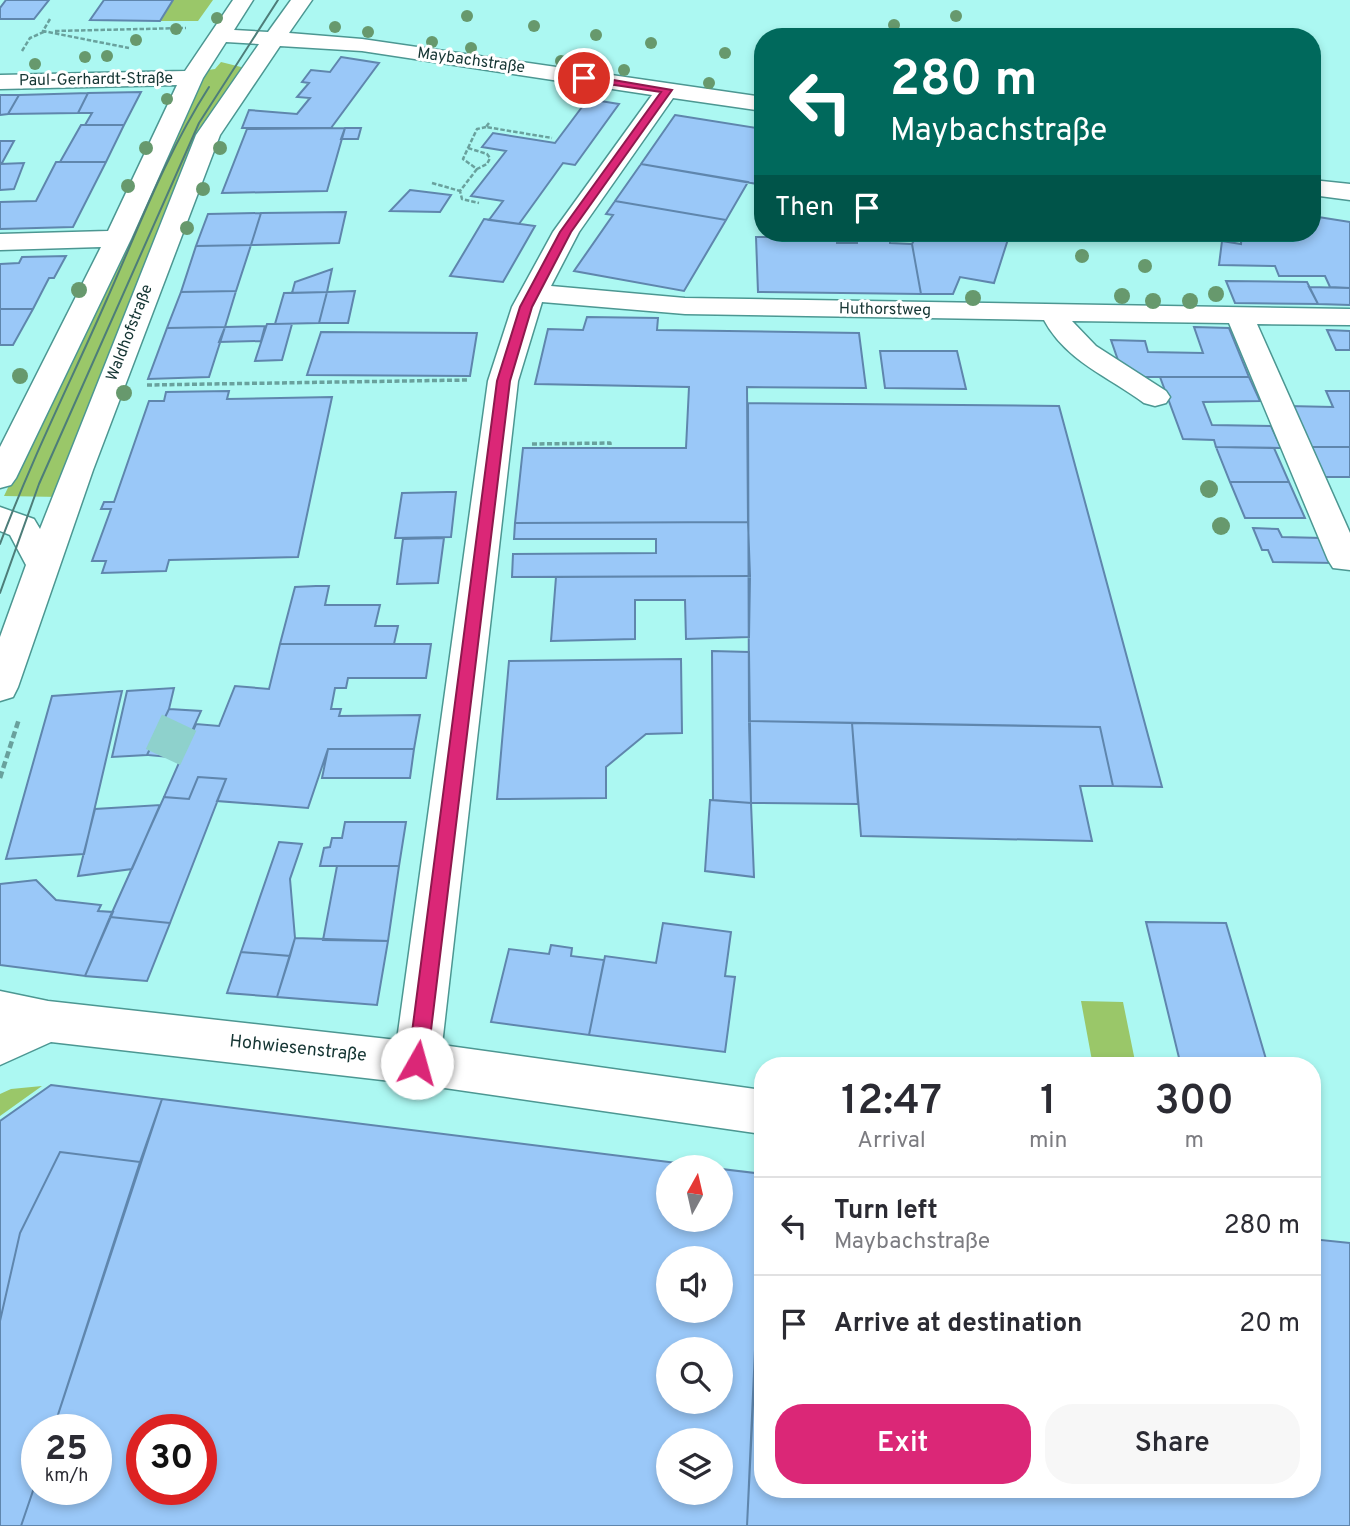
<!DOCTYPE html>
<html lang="en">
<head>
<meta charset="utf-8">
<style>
	:root { --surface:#fff; --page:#f7f7f7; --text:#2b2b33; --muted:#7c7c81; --line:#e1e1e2; --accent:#db2777 }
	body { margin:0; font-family:Overpass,sans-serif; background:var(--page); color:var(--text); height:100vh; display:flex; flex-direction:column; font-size:26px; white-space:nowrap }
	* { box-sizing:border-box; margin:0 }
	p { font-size:23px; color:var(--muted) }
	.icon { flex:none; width:38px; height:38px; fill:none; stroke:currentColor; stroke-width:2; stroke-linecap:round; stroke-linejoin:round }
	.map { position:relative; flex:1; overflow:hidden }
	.side { position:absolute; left:754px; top:1057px; width:567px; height:441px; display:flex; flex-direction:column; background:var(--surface); border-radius:28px; box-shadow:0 4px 10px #0003 }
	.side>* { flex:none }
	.banner { position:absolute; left:754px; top:28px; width:567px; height:214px; border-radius:28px; box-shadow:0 4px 10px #0003; background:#00695c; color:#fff; overflow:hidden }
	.needle { width:46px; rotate:8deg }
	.tools { position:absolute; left:656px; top:1155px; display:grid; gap:14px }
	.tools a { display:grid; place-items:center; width:77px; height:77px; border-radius:50%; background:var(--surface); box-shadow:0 4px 10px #0003; font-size:35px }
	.speed { position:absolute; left:21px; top:1414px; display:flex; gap:14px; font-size:35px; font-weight:700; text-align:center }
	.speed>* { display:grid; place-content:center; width:91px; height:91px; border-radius:50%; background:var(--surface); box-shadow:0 4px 10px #0003; line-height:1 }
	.speed small { font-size:18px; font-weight:400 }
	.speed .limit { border:10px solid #d22; background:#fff; color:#111 }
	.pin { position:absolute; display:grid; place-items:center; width:60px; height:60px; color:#fff; margin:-30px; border:4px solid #fff; border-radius:50%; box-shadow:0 2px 7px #0007 }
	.me { position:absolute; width:77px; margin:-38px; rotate:7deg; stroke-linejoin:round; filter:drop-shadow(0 0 5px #0008) }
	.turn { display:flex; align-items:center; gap:24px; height:147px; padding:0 21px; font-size:32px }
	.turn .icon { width:91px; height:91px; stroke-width:2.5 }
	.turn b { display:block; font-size:49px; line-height:60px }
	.then { display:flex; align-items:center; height:66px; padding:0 21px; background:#0003; gap:14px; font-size:26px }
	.eta { display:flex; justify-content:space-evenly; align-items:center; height:119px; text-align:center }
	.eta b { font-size:42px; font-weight:600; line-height:49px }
	.cta { display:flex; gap:14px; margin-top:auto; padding:14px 21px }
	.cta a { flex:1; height:80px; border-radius:28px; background:var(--accent); color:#fff; font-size:28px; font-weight:600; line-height:80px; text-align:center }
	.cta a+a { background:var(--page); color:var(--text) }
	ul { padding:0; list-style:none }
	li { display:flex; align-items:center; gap:21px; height:98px; padding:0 21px; border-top:2px solid var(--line) }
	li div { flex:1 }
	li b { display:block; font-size:26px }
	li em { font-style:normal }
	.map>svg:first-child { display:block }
</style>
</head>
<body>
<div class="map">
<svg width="1350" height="1526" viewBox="0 0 1350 1526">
	<rect width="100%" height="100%" fill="#acf8f2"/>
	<!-- green -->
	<path fill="#9ac769" d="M173,0H213L198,21H160Z
		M221,62L245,68L60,497L4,496L208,70L215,69Z
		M1081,1001L1123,1002L1136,1066H1093Z
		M42,1086L0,1116V1094L11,1089Z"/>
	<!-- building -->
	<path fill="#9ac8f8" stroke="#5f86ad" stroke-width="2" fill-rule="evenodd" d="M6,0H49L34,19H0V8Z
		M104,0H173L160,21L90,20Z
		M341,57L379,63L331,128H242L249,110L297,114L310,98L297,97L309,83L302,82L311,70L330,72Z
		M141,92L124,125H85L92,113H78L88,93Z
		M88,93L78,113L8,114L19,95Z
		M0,95H19L8,114L0,115Z
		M588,99L619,104L575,165L563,163L519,224L489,220L503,201L471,196L506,151L482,147L493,133L555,143Z
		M675,115L763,129V185L641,164Z
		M81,125H124L106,162H60Z
		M345,128L327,191L222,193L247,129Z
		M345,128H361L358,139H341Z
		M0,141H14L2,163L0,164Z
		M56,162H106L73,227L0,229V202L36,201Z
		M24,163L14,189L0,190V164Z
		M641,164L748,182L726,220L615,201Z
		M410,190L451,195L440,212L390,211Z
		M615,201L726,220L684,291L574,271L613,215L606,214Z
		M346,212L339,243L251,245L261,213Z
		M261,213L251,245L196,246L208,214Z
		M1312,216L1350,222V288L1330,287L1325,276H1279L1275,266L1219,265L1222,241L1241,244L1242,233H1312Z
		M484,219L535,226L503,282L450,276Z
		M918,233H1010L994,283L960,277L953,294H921L912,244Z
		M756,237L837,238V243H857V238H890V243L912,244L921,294L758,292Z
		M251,245L236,291L181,292L196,246Z
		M66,256L54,278H49L33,309H0V264L19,263L22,257Z
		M332,269L327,292L292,293L295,282Z
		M1226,281L1307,282L1318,304L1235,303Z
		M1309,287L1350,288V305L1318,304Z
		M236,291L225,327L167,328L181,292Z
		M355,291L348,323H319L327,292Z
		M327,292L319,323L275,324L284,293Z
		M0,309H33L13,345H0Z
		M587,317L658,318L657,330L859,333L866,388L747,387L748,522L515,523L523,448H686L689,387L535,384L548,329L583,330Z
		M267,324H292L282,360L255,361Z
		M265,326L261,341L219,342L225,327Z
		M225,327L209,377L148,379L167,328Z
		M1194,327L1229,328L1249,377H1140L1119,363L1111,340L1145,341L1148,352L1203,353Z
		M1327,330L1350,331V350H1336Z
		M321,332L477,333L470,376L307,375Z
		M880,351H957L966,389L885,388Z
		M1160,377H1249L1260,401L1203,402L1212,425L1271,426L1281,448L1216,447L1214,440L1183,439Z
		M229,391L227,399L332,397L298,557L169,560L166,571L102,573L106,561H92L111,509H101L104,502H114L149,401H164L166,392Z
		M1326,391H1350V447H1306L1289,406L1333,407Z
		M748,403L1059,406L1162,787L1113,786L1100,727L749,721Z
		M1216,447L1274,448L1289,482H1230Z
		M1311,447H1350V477H1324Z
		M1230,482H1289L1305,518H1245Z
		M447,492H456L451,537L395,538L402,493Z
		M748,522L750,576L512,577L513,554L656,553V539H514L515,523Z
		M1253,528L1278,529L1282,537L1322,538L1334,563L1273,562L1268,550H1262Z
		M444,538L438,583L397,584L403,539Z
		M750,576L749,637L686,639L685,600H635V639L551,641L556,577Z
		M316,586H329L325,605H380L375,626H398L394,644H280L295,587Z
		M280,644H431L426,678H348L346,688H335L331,709H341L339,716L420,715L414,749H328L308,808L217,801L226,779L198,777L189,799L164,797L196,724L219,726L235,686L269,689Z
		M712,651L749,652L751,803L713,800Z
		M681,659L682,733L646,734L606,767V798L497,799L509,661Z
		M174,688L169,709L147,755L112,757L127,691Z
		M122,691L84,854L6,859L52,696Z
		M169,709L201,711L180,758L147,755Z
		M749,721L852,723L858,804L751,803Z
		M852,723L1100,727L1113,786H1080L1092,841L861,836Z
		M328,749H414L410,778H322Z
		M198,777L226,779L170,923L110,917L164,797L189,799Z
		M710,800L751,803L754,877L705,871Z
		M160,805L132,869L78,876L95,809Z
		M345,822H406L399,866H320L324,848L330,847L332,838H342Z
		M279,842L302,844L290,879L295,938L290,956L241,952Z
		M337,866H399L388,941L323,940Z
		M36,880L56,900L101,905L98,911L113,912L85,976L0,965V884Z
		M110,917L170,923L147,981L85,976Z
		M1146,922L1226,923L1268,1066H1181Z
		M663,923L731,932L725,976L735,977L725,1052L589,1035L605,956L656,963Z
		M295,938L388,941L377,1005L277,997Z
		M551,945L572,948L571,956L604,960L589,1035L491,1022L509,949L549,954Z
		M241,952L290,956L277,997L227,993Z
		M51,1085L162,1099L140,1162L60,1152L20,1233L0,1321V1121Z
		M162,1099L709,1167H668V1220H721V1169L763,1174L747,1526H21L37,1479V1489H96V1430H53ZM668,1258H721V1311H668ZM668,1349H721V1402H668ZM142,1430H201V1489H142ZM668,1440H721V1493H668Z
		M60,1152L140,1162L53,1430H37V1479L21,1526H0V1321L20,1233Z
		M763,1203V1489H1312V1239L1350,1243V1526H747Z"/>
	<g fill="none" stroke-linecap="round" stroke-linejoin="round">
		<!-- minor-tunnel -->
		<path stroke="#8ed1cc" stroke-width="38" stroke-dasharray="38 19" stroke-linecap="butt" d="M163,757L185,710"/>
		<defs>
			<path id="minor" d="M233,0H253L234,30L268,32L291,0H312L289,33L362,39L763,97V111L673,98L579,232L551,286L685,298L1350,309V325L1257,324L1350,533V570L1333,568L1328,560L1229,323L1072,321L1096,346L1166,391L1170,397L1166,403L1155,406L1144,403C1109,377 1066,361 1044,320L685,314L542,302L518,381L442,1045L755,1089L763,1092V1130L755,1133L417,1084L51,1042L0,1065V991L48,1001L397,1040L488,381L512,307L553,232L652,95L362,51L280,46L220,135L93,470L18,687L13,697L0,701V637L26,565L10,535L0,531V507L34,519L40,529L196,135L259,44L226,42L203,78L131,239L16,478L11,485L0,488V447L101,247L0,250V234L108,231L177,85L0,89V75L185,71Z
				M1312,180L1350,184V200L1312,195Z"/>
		</defs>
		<!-- minor casing -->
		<use href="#minor" stroke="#4c9792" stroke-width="3"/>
		<!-- path-far2 -->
		<path stroke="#69a19d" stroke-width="2.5" stroke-dasharray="4.5 2" stroke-linecap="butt" d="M50,19L43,31L129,48
			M55,31L186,28
			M22,51L30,38L46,31
			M489,123L486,127L552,138
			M468,148L487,154L490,158L487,164L477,169L463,159Z
			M468,148L477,129L486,127
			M477,169L460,191L462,199L479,203
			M432,183L460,191"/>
		<!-- path-far1 -->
		<path stroke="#69a19d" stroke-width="3.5" stroke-dasharray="5 2.5" stroke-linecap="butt" d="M147,385L468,380
			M532,444L610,443V448"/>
		<!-- path -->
		<path stroke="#69a19d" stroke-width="4.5" stroke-dasharray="7 3.5" stroke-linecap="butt" d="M0,778L19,719"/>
		<!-- minor -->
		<use href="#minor" fill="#fff" fill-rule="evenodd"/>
		<!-- tram -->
		<path stroke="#4d7d79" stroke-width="2" d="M0,544C31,460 71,381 107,299C139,227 166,154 209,87
			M0,593L39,484L199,123L278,0"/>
	</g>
	<!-- trees -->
	<g fill="#67996d">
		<circle cx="467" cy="16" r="6"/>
		<circle cx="956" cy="16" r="6"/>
		<circle cx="217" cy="18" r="6"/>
		<circle cx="894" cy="25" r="6"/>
		<circle cx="534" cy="26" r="6"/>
		<circle cx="335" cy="27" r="6"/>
		<circle cx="176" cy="29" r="6"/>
		<circle cx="368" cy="32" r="6"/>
		<circle cx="596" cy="35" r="6"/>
		<circle cx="136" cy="40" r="6"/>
		<circle cx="432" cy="42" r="6"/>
		<circle cx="651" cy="43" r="6"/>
		<circle cx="471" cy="48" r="6"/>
		<circle cx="725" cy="53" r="6"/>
		<circle cx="107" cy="56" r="6"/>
		<circle cx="85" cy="57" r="6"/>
		<circle cx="561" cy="61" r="6"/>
		<circle cx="35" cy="64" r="6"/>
		<circle cx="624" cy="70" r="6"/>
		<circle cx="709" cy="83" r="6"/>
		<circle cx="167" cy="99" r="6"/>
		<circle cx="146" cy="148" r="7"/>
		<circle cx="220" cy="148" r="7"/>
		<circle cx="128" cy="186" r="7"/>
		<circle cx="203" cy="189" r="7"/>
		<circle cx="187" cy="228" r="7"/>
		<circle cx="1082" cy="256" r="7"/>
		<circle cx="1145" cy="266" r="7"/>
		<circle cx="79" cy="290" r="8"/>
		<circle cx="1216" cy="294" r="8"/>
		<circle cx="1122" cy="296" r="8"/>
		<circle cx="973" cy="298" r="8"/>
		<circle cx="1153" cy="301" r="8"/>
		<circle cx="1190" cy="301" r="8"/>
		<circle cx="20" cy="376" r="8"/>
		<circle cx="124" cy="393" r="8"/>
		<circle cx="1209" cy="489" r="9"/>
		<circle cx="1221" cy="526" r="9"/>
	</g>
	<!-- route -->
	<path fill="#db2777" stroke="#8e194d" stroke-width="2" d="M584,75L672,90L571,232L532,307L510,381L427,1063L424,1069L417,1071L411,1069L408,1063L497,381L520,307L560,232L661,92L581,80V76Z"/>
	<g text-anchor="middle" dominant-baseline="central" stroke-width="6" stroke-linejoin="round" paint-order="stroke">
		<!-- far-street labels -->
		<g font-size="16" fill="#153533" stroke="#fff">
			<text transform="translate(471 61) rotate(8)">Maybachstraße</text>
			<text transform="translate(96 80) rotate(-1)">Paul-Gerhardt-Straße</text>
			<text transform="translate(885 310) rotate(1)">Huthorstweg</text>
			<text transform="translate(130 333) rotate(-69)">Waldhofstraße</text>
		</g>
		<!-- street labels -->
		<g font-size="18" fill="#153533" stroke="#fff">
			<text transform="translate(298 1049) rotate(6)">Hohwiesenstraße</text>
		</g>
	</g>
</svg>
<div class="tools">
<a><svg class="needle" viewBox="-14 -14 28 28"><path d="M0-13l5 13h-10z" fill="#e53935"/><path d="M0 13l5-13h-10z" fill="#7c7c81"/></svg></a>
<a><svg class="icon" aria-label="sound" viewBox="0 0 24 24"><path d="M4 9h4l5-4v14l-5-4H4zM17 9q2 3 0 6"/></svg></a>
<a><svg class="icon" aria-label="search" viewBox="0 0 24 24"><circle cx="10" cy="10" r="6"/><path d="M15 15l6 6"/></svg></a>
<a><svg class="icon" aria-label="layers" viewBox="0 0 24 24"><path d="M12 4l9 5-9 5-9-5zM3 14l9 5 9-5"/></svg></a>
</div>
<div class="speed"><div>25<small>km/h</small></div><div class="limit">30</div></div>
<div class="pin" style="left:584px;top:78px;background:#d93025"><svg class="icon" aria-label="arrive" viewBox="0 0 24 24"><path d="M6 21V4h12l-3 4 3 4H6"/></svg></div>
<svg class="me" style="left:417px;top:1063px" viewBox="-20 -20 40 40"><circle r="19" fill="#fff"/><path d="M0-13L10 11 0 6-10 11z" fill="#db2777"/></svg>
<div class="banner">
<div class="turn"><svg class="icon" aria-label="left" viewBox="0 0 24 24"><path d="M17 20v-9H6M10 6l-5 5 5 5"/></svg><div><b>280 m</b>Maybachstraße</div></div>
<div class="then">Then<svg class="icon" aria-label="arrive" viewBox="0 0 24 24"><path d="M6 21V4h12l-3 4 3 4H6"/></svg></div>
</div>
<section class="side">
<div class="eta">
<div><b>12:47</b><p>Arrival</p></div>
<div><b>1</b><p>min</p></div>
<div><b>300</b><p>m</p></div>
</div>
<ul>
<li><svg class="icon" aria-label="left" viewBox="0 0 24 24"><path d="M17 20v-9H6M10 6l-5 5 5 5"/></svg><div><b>Turn left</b><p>Maybachstraße</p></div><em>280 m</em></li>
<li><svg class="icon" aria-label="arrive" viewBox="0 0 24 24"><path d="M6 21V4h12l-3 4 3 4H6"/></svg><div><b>Arrive at destination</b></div><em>20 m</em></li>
</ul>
<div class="cta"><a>Exit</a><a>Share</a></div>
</section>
</div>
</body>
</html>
